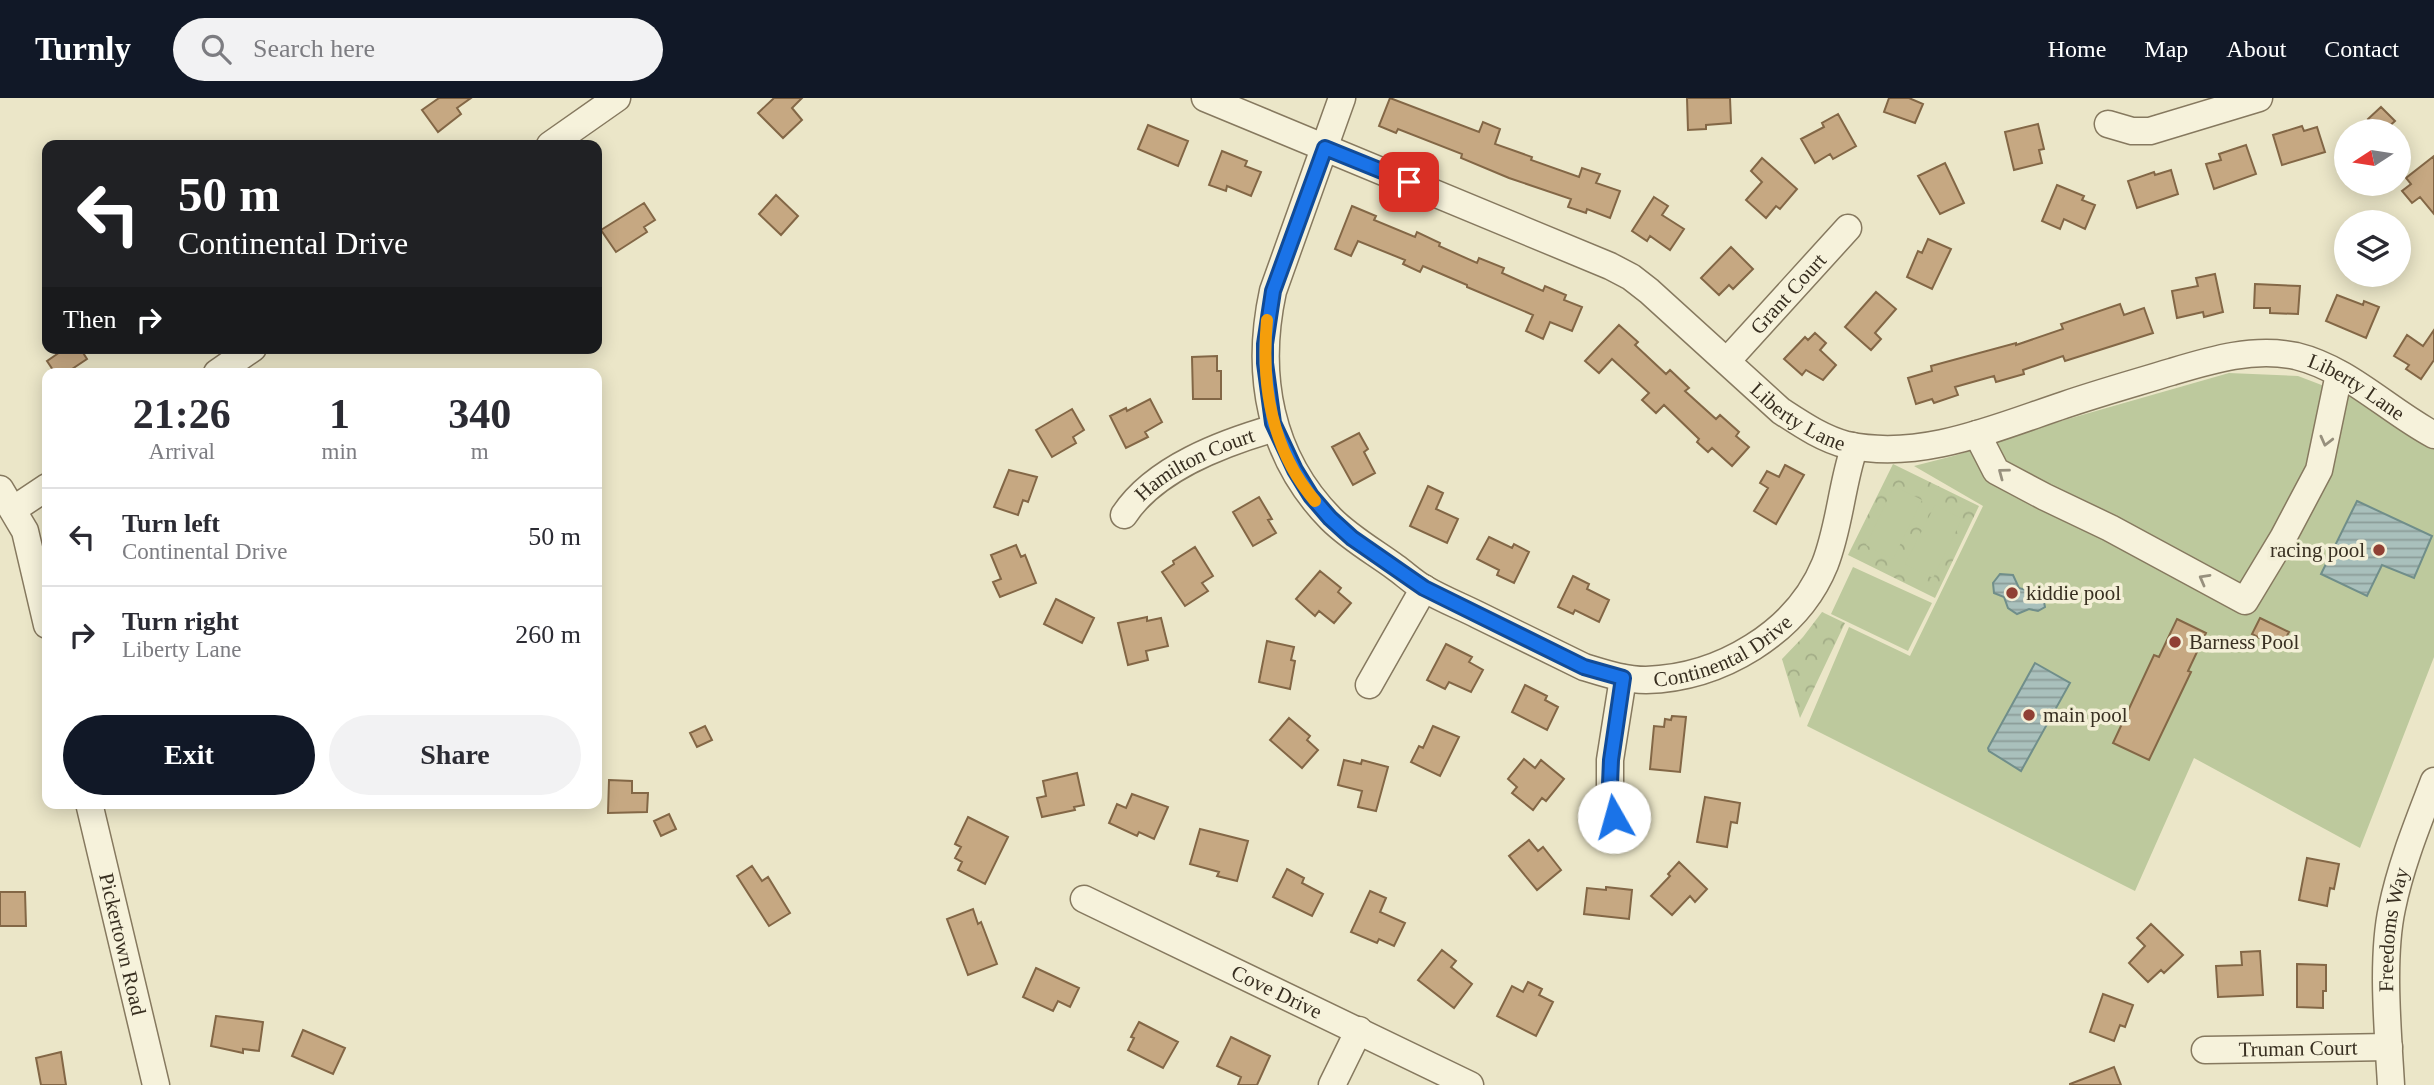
<!DOCTYPE html>
<html lang="en">
<head>
<meta charset="utf-8">
<style>
	:root { --surface:#fff; --page:#f2f2f3; --text:#2b2b33; --muted:#7c7c81; --line:#e1e1e2; --accent:#111827 }
	body { margin:0; font-family:Georgia,serif; background:var(--page); color:var(--text); height:100vh; display:flex; flex-direction:column; font-size:26px; white-space:nowrap }
	* { box-sizing:border-box; margin:0 }
	p { font-size:23px; color:var(--muted) }
	.icon { flex:none; width:38px; height:38px; fill:none; stroke:currentColor; stroke-width:2; stroke-linecap:round; stroke-linejoin:round }
	.map { position:relative; flex:1; overflow:hidden }
	.drawer { position:absolute; left:42px; top:270px; width:560px; height:441px; display:flex; flex-direction:column; background:var(--surface); border-radius:14px; box-shadow:0 4px 18px #0003 }
	.drawer>* { flex:none }
	.hud { position:absolute; left:42px; top:42px; width:560px; height:214px; border-radius:14px; box-shadow:0 4px 18px #0003; background:#202124; color:#fff; overflow:hidden }
	.needle { width:46px; rotate:258deg }
	.fabs { position:absolute; left:2334px; top:21px; display:grid; gap:14px }
	.fabs a { display:grid; place-items:center; width:77px; height:77px; border-radius:50%; background:var(--surface); box-shadow:0 4px 18px #0003; font-size:35px }
	.pin { position:absolute; display:grid; place-items:center; width:60px; height:60px; color:#fff; margin:-30px; border-radius:14px; box-shadow:0 4px 10px #0006 }
	.me { position:absolute; width:77px; margin:-38px; rotate:353deg; stroke-linejoin:round; filter:drop-shadow(0 0 5px #0008) }
	.turn { display:flex; align-items:center; gap:24px; height:147px; padding:0 21px; font-size:32px }
	.turn .icon { width:91px; height:91px; stroke-width:2.5 }
	.turn b { display:block; font-size:49px; line-height:60px }
	.then { display:flex; align-items:center; height:66px; padding:0 21px; background:#0003; gap:14px; font-size:26px }
	.eta { display:flex; justify-content:space-evenly; align-items:center; height:119px; text-align:center }
	.eta b { font-size:42px; font-weight:700; line-height:49px }
	.cta { display:flex; gap:14px; margin-top:auto; padding:14px 21px }
	.cta a { flex:1; height:80px; border-radius:42px; background:var(--accent); color:#fff; font-size:28px; font-weight:700; line-height:80px; text-align:center }
	.cta a+a { background:var(--page); color:var(--text) }
	ul { padding:0; list-style:none }
	li { display:flex; align-items:center; gap:21px; height:98px; padding:0 21px; border-top:2px solid var(--line) }
	li div { flex:1 }
	li b { display:block; font-size:26px }
	li em { font-style:normal }
	header { display:flex; align-items:center; gap:42px; box-sizing:border-box; height:98px; padding:0 35px; background:var(--accent); color:#fff }
	header strong { font-size:33px }
	nav { display:flex; gap:38px; margin-inline-start:auto; font-size:24px }
	.search { width:490px; height:63px; background:var(--page); display:flex; align-items:center; gap:18px; box-sizing:border-box; padding:0 24px; border-radius:38px; color:var(--muted); font-size:26px }
	.map>svg:first-child { display:block }
</style>
</head>
<body>
<header>
<strong>Turnly</strong>
<div class="search"><svg class="icon" aria-label="search" viewBox="0 0 24 24"><circle cx="10" cy="10" r="6"/><path d="M15 15l6 6"/></svg>Search here</div>
<nav><a>Home</a><a>Map</a><a>About</a><a>Contact</a></nav>
</header>
<div class="map">
<svg width="2434" height="987" viewBox="0 0 2434 987">
	<defs>
		<pattern id="park-crowns" width="20" height="18" patternUnits="userSpaceOnUse" patternTransform="scale(1.75)"><rect width="20" height="18" fill="#bdc99d"/><path d="M2 6a3 3 0 1 1 6 0M12 15a3 3 0 1 1 6 0" fill="none" stroke="#a3ad87"/></pattern>
		<pattern id="water-rules" width="6" height="5" patternUnits="userSpaceOnUse" patternTransform="scale(1.75)"><rect width="6" height="5" fill="#a9c0bc"/><path d="M0 2.5h6" fill="none" stroke="#8b9c98"/></pattern>
	</defs>
	<rect width="100%" height="100%" fill="#ebe6c8"/>
	<!-- park -->
	<path fill="url(#park-crowns)" d="M1893,366L1979,408L1935,500L1848,457Z
		M1822,514L1845,525L1800,620L1782,561L1803,539Z"/>
	<!-- pitch -->
	<path fill="#bdc99d" d="M2229,275L2298,278L2353,299L2434,348V559L2360,750L2194,660L2135,793L1807,628L1849,529L1910,558L1983,408L1914,368L1957,357L2061,323Z
		M1894,388L1922,402L1893,461L1866,447Z
		M1935,407L1962,421L1933,480L1905,466Z
		M1853,469L1932,505L1908,553L1831,516Z"/>
	<!-- water -->
	<path fill="url(#water-rules)" stroke="#708e8a" stroke-width="2" d="M2357,403L2432,438L2414,480L2382,467L2367,498L2321,476Z
		M2000,476L2013,477L2019,490L2026,492L2030,497L2036,496L2043,499L2045,509L2038,513L2029,511L2017,516L2008,510L2004,499L1994,495L1993,485Z
		M2035,565L2070,585L2021,673L1989,653L1988,650Z"/>
	<!-- building -->
	<path fill="#c6a882" stroke="#836746" stroke-width="2" d="M439,0H471L457,10L461,16L438,34L422,12Z
		M774,0H802L792,10L802,22L783,40L758,15Z
		M1390,0L1479,34L1483,24L1500,31L1495,46L1532,59L1531,62L1579,79L1582,70L1600,76L1596,85L1620,93L1610,120L1587,111L1586,115L1568,109L1571,101L1509,80L1461,60L1462,56L1398,31L1396,35L1379,28Z
		M1687,0H1730L1731,25L1706,27V31L1688,32Z
		M1889,0H1909L1923,6L1915,25L1884,14Z
		M2381,9L2395,23L2384,33H2379L2368,21Z
		M1838,16L1856,48L1833,61L1830,56L1815,65L1801,41L1824,29L1822,25Z
		M2038,26L2044,51L2039,52L2042,65L2014,72L2005,34Z
		M1148,27L1188,43L1178,68L1138,51Z
		M2302,28L2304,33L2317,29L2325,54L2282,67L2273,37Z
		M2246,47L2256,76L2214,91L2206,66L2221,62L2219,56Z
		M1222,53L1247,63L1245,68L1261,74L1251,98L1227,88L1226,93L1209,87Z
		M2434,58V116L2420,99L2412,105L2402,93L2411,86L2406,80Z
		M1762,60L1797,91L1780,111L1776,108L1766,120L1746,102L1762,84L1751,73Z
		M1945,65L1964,105L1940,116L1918,78Z
		M2171,72L2178,96L2137,110L2128,83L2154,74L2155,77Z
		M2057,87L2084,98L2082,102L2095,107L2085,131L2064,121L2060,131L2042,123Z
		M776,97L798,118L781,137L759,116Z
		M1654,99L1668,108L1662,117L1684,131L1670,152L1650,138L1647,143L1632,133Z
		M644,105L655,122L644,129L647,134L616,154L601,132Z
		M1352,108L1376,118L1374,122L1415,139L1417,134L1440,145L1439,148L1477,165L1479,160L1504,170L1502,175L1543,193L1545,188L1566,197L1564,202L1582,209L1572,233L1550,224L1543,241L1526,233L1533,217L1467,189V187L1423,168L1420,174L1403,166L1405,162L1358,143L1351,158L1335,151Z
		M1928,141L1951,151L1932,191L1907,179L1918,153L1922,155Z
		M1731,149L1753,171L1733,191L1729,187L1719,197L1701,180Z
		M2215,176L2223,214L2204,219L2203,214L2177,220L2172,193L2198,188L2196,180Z
		M2255,186L2300,188L2298,216L2270,215V210H2254Z
		M1876,194L1896,211L1875,235L1881,241L1871,252L1845,229Z
		M2337,197L2363,207L2364,203L2379,209L2366,240L2326,223Z
		M2120,206L2124,217L2144,210L2153,235L2065,263L2063,258L2023,272L2024,276L1996,284L1994,278L1955,289L1958,297L1934,305L1932,301L1916,306L1908,280L1932,273L1931,268L2016,245V247L2063,231L2061,226Z
		M1619,227L1638,244L1635,247L1666,276L1670,272L1689,290L1685,293L1716,321L1720,317L1739,334L1736,338L1749,349L1732,368L1712,350L1708,354L1697,344L1699,341L1664,307L1656,315L1642,302L1649,295L1612,261L1599,275L1585,263Z
		M2434,232V262L2421,281L2406,271L2409,267L2394,258L2407,237L2423,248Z
		M1815,235L1826,245L1820,252L1836,267L1823,282L1806,272L1802,277L1784,261L1805,239L1808,242Z
		M66,250H80L87,261L66,275H55L47,263Z
		M1217,258V273H1221V301H1193L1192,259Z
		M1150,301L1162,324L1145,334L1148,339L1126,350L1110,318L1126,310L1127,313Z
		M1072,311L1084,332L1073,339L1076,345L1052,359L1036,332Z
		M1359,335L1368,351L1364,354L1375,375L1353,387L1332,349Z
		M1785,367L1804,377L1776,426L1754,413L1768,390L1760,385L1767,373L1779,379Z
		M1009,372L1037,379L1028,404L1023,402L1018,417L994,409Z
		M1428,388L1443,395L1436,411L1458,421L1447,445L1410,428Z
		M1259,399L1272,421L1268,422L1276,435L1253,448L1233,414Z
		M1489,439L1512,450L1514,446L1529,454L1514,485L1497,477L1499,472L1477,461Z
		M1016,447L1021,459L1025,457L1036,485L1000,499L993,484L1001,481L991,457Z
		M1195,449L1213,478L1202,485L1208,493L1185,508L1162,474L1174,466L1173,463Z
		M1320,473L1341,490L1338,494L1351,505L1334,525L1319,513L1315,518L1296,501Z
		M1573,478L1589,486L1587,491L1609,502L1599,524L1575,512L1573,516L1558,509Z
		M1056,501L1094,520L1082,545L1044,526Z
		M1147,519V523L1161,520L1168,548L1146,553L1148,562L1128,567L1118,525Z
		M2260,520L2289,534L2280,551L2252,536Z
		M2177,521L2206,535L2188,573L2191,574L2149,662L2113,645L2154,557L2159,559Z
		M1267,543L1294,549L1291,562L1295,563L1290,591L1259,584Z
		M1446,546L1472,559L1469,564L1483,572L1471,594L1449,584L1445,591L1427,582Z
		M1525,587L1547,598L1545,602L1558,609L1547,632L1512,614Z
		M1672,618L1686,619L1680,674L1650,671L1654,628L1664,629L1665,621L1671,622Z
		M1289,620L1310,638L1307,642L1318,652L1302,670L1270,642Z
		M705,628L712,642L697,649L690,635Z
		M1433,628L1459,639L1440,678L1411,664L1419,648L1423,650Z
		M1524,661L1535,670L1541,662L1564,681L1546,703L1542,700L1533,712L1512,695L1517,689L1508,681Z
		M1344,662L1361,666L1362,662L1388,669L1376,713L1358,709L1362,693L1338,687Z
		M1077,675L1084,707L1074,709L1075,712L1042,719L1037,700L1046,698L1043,683Z
		M609,682L632,683V695H648L647,714L608,715Z
		M1132,696L1168,709L1154,741L1139,734L1137,738L1109,725L1117,706L1126,710Z
		M1705,699L1740,705L1737,725L1731,724L1727,749L1697,744Z
		M669,716L676,731L661,738L654,723Z
		M968,719L1008,739L985,786L958,772L962,764L955,760L961,749L955,746Z
		M1200,731L1248,743L1237,783L1217,778L1219,774L1190,766Z
		M1529,742L1538,753L1543,749L1561,772L1537,792L1509,758Z
		M2307,760L2339,766L2334,791L2330,790L2327,808L2299,802Z
		M1679,764L1707,791L1695,804L1690,798L1672,817L1651,798L1670,778L1668,776Z
		M752,768L762,783L768,779L790,815L769,828L737,778Z
		M1287,771L1304,780L1302,785L1323,796L1312,818L1273,799Z
		M1606,789L1632,792L1629,821L1584,816L1587,790L1606,792Z
		M1370,793L1386,800L1380,814L1405,825L1394,848L1379,841L1377,845L1351,834Z
		M0,794H25L26,828H0Z
		M973,811L978,826L981,824L997,866L968,877L947,821Z
		M2151,826L2183,857L2164,875L2161,872L2148,884L2129,865L2145,848L2137,840Z
		M1442,852L1456,863L1451,869L1472,886L1454,910L1418,882Z
		M2260,853L2263,897L2218,899L2216,868L2242,867L2241,854Z
		M2297,866L2326,867V893H2323V910L2297,909Z
		M1036,870L1079,890L1070,909L1058,903L1053,913L1023,899Z
		M1528,884L1542,891L1539,897L1553,904L1536,938L1497,918L1512,888L1523,894Z
		M2103,896L2133,907L2125,929L2120,927L2114,943L2090,934Z
		M216,918L263,924L259,953L243,951V955L211,948Z
		M1139,924L1178,944L1163,970L1128,952L1134,940L1131,939Z
		M303,932L345,950L333,976L292,958Z
		M1231,939L1270,958L1257,987H1238L1241,979L1217,968Z
		M61,954L66,987H41L36,960Z
		M2114,969L2121,987H2070V986Z"/>
	<g fill="none" stroke-linecap="round" stroke-linejoin="round">
		<defs>
			<g id="minor">
				<path id="s1" d="M1205,0L1610,168L1631,179L1649,193L1781,313C1801,326 1823,341 1847,347C1921,363 1995,330 2064,307C2099,295 2135,285 2171,274C2211,262 2253,249 2296,258C2349,271 2387,312 2434,337"/>
				<path id="s2" d="M1342,0L1273,193C1255,276 1269,358 1331,421C1350,440 1373,453 1395,469C1405,476 1414,485 1425,491C1442,501 1460,508 1478,517C1513,534 1548,551 1584,569C1604,575 1624,582 1646,582C1720,580 1797,535 1825,466C1839,430 1841,393 1852,357V348"/>
				<path d="M2108,26L2132,33H2150L2259,0"/>
				<path d="M550,47L617,0"/>
				<path id="s3" d="M1727,263L1848,130"/>
				<path d="M217,275L253,250"/>
				<path d="M1977,336L1996,373L2045,399L2110,430L2245,503L2283,440L2319,372L2339,276"/>
				<path d="M0,391L25,433L47,527"/>
				<path d="M14,411L47,389"/>
				<path id="s4" d="M1124,417C1155,370 1223,345 1275,330"/>
				<path d="M1369,587L1424,490"/>
				<path id="s5" d="M89,705L156,987"/>
				<path d="M1614,719L1610,686V662L1623,580"/>
				<path id="s6" d="M1084,801L1470,987"/>
				<path id="s7" d="M2205,952L2389,949"/>
				<path d="M1332,987L1359,932"/>
				<path id="s8" d="M2391,987C2388,934 2381,861 2392,810C2401,766 2418,725 2434,683"/>
			</g>
		</defs>
		<!-- minor casing -->
		<use href="#minor" stroke="#86795f" stroke-width="29"/>
		<!-- minor -->
		<use href="#minor" stroke="#f6f2db" stroke-width="26"/>
	</g>
	<!-- one-way arrows -->
	<defs><path id="oneway-chevron" d="M-2-3.5L2.5 0L-2 3.5" fill="none" stroke-width="1.6" stroke-linecap="round" stroke-linejoin="round" transform="scale(1.75)"/></defs>
	<g stroke="#97907e">
		<use href="#oneway-chevron" transform="translate(2326 343) rotate(104)"/>
		<use href="#oneway-chevron" transform="translate(2003 375) rotate(-143)"/>
		<use href="#oneway-chevron" transform="translate(2204 481) rotate(-151)"/>
	</g>
	<g fill="none" stroke-linecap="round" stroke-linejoin="round">
		<defs>
			<path id="route" d="M1409,84L1325,50L1273,193L1265,246V265L1273,325L1295,372L1311,398L1330,420L1352,440L1424,490L1584,569L1623,580L1611,662L1610,686L1614,719"/>
		</defs>
		<!-- route casing -->
		<use href="#route" stroke="#114b97" stroke-width="18"/>
		<!-- route -->
		<use href="#route" stroke="#1a73e8" stroke-width="12"/>
		<!-- slow -->
		<path stroke="#f59e0b" stroke-width="12" d="M1267,222C1261,288 1271,351 1315,403"/>
	</g>
	<!-- markers -->
	<g fill="#904034" stroke="#f3efd7" stroke-width="2.5">
		<circle cx="2379" cy="452" r="7"/>
		<circle cx="2012" cy="495" r="7"/>
		<circle cx="2175" cy="544" r="7"/>
		<circle cx="2029" cy="617" r="7"/>
	</g>
	<g text-anchor="middle" dominant-baseline="central" stroke-width="7" stroke-linejoin="round" paint-order="stroke">
		<!-- street labels -->
		<g font-size="21" fill="#382f21" stroke="#f3efd7">
			<text stroke="none"><textPath href="#s3" startOffset="91">Grant Court</textPath></text>
			<text stroke="none"><textPath href="#s1" startOffset="1269">Liberty Lane</textPath></text>
			<text stroke="none"><textPath href="#s1" startOffset="681">Liberty Lane</textPath></text>
			<text stroke="none"><textPath href="#s4" startOffset="89">Hamilton Court</textPath></text>
			<text stroke="none"><textPath href="#s2" startOffset="892">Continental Drive</textPath></text>
			<text stroke="none"><textPath href="#s8" startOffset="156">Freedoms Way</textPath></text>
			<text stroke="none"><textPath href="#s5" startOffset="145">Pickertown Road</textPath></text>
			<text stroke="none"><textPath href="#s6" startOffset="214">Cove Drive</textPath></text>
			<text stroke="none"><textPath href="#s7" startOffset="93">Truman Court</textPath></text>
		</g>
		<!-- poi labels -->
		<g font-size="21" fill="#382f21" stroke="#f3efd7" text-anchor="start">
			<text x="2365" y="452" text-anchor="end">racing pool</text>
			<text x="2026" y="495">kiddie pool</text>
			<text x="2189" y="544">Barness Pool</text>
			<text x="2043" y="617">main pool</text>
		</g>
	</g>
</svg>
<div class="fabs">
<a><svg class="needle" viewBox="-14 -14 28 28"><path d="M0-13l5 13h-10z" fill="#e53935"/><path d="M0 13l5-13h-10z" fill="#7c7c81"/></svg></a>
<a><svg class="icon" aria-label="layers" viewBox="0 0 24 24"><path d="M12 4l9 5-9 5-9-5zM3 14l9 5 9-5"/></svg></a>
</div>
<div class="pin" style="left:1409px;top:84px;background:#d93025"><svg class="icon" aria-label="arrive" viewBox="0 0 24 24"><path d="M6 21V4h12l-3 4 3 4H6"/></svg></div>
<svg class="me" style="left:1614px;top:719px" viewBox="-20 -20 40 40"><circle r="19" fill="#fff"/><path d="M0-13L10 11 0 6-10 11z" fill="#1a73e8"/></svg>
<div class="hud">
<div class="turn"><svg class="icon" aria-label="left" viewBox="0 0 24 24"><path d="M17 20v-9H6M10 6l-5 5 5 5"/></svg><div><b>50 m</b>Continental Drive</div></div>
<div class="then">Then<svg class="icon" aria-label="right" viewBox="0 0 24 24"><path d="M7 20v-9h11M14 6l5 5-5 5"/></svg></div>
</div>
<section class="drawer">
<div class="eta">
<div><b>21:26</b><p>Arrival</p></div>
<div><b>1</b><p>min</p></div>
<div><b>340</b><p>m</p></div>
</div>
<ul>
<li><svg class="icon" aria-label="left" viewBox="0 0 24 24"><path d="M17 20v-9H6M10 6l-5 5 5 5"/></svg><div><b>Turn left</b><p>Continental Drive</p></div><em>50 m</em></li>
<li><svg class="icon" aria-label="right" viewBox="0 0 24 24"><path d="M7 20v-9h11M14 6l5 5-5 5"/></svg><div><b>Turn right</b><p>Liberty Lane</p></div><em>260 m</em></li>
</ul>
<div class="cta"><a>Exit</a><a>Share</a></div>
</section>
</div>
</body>
</html>
